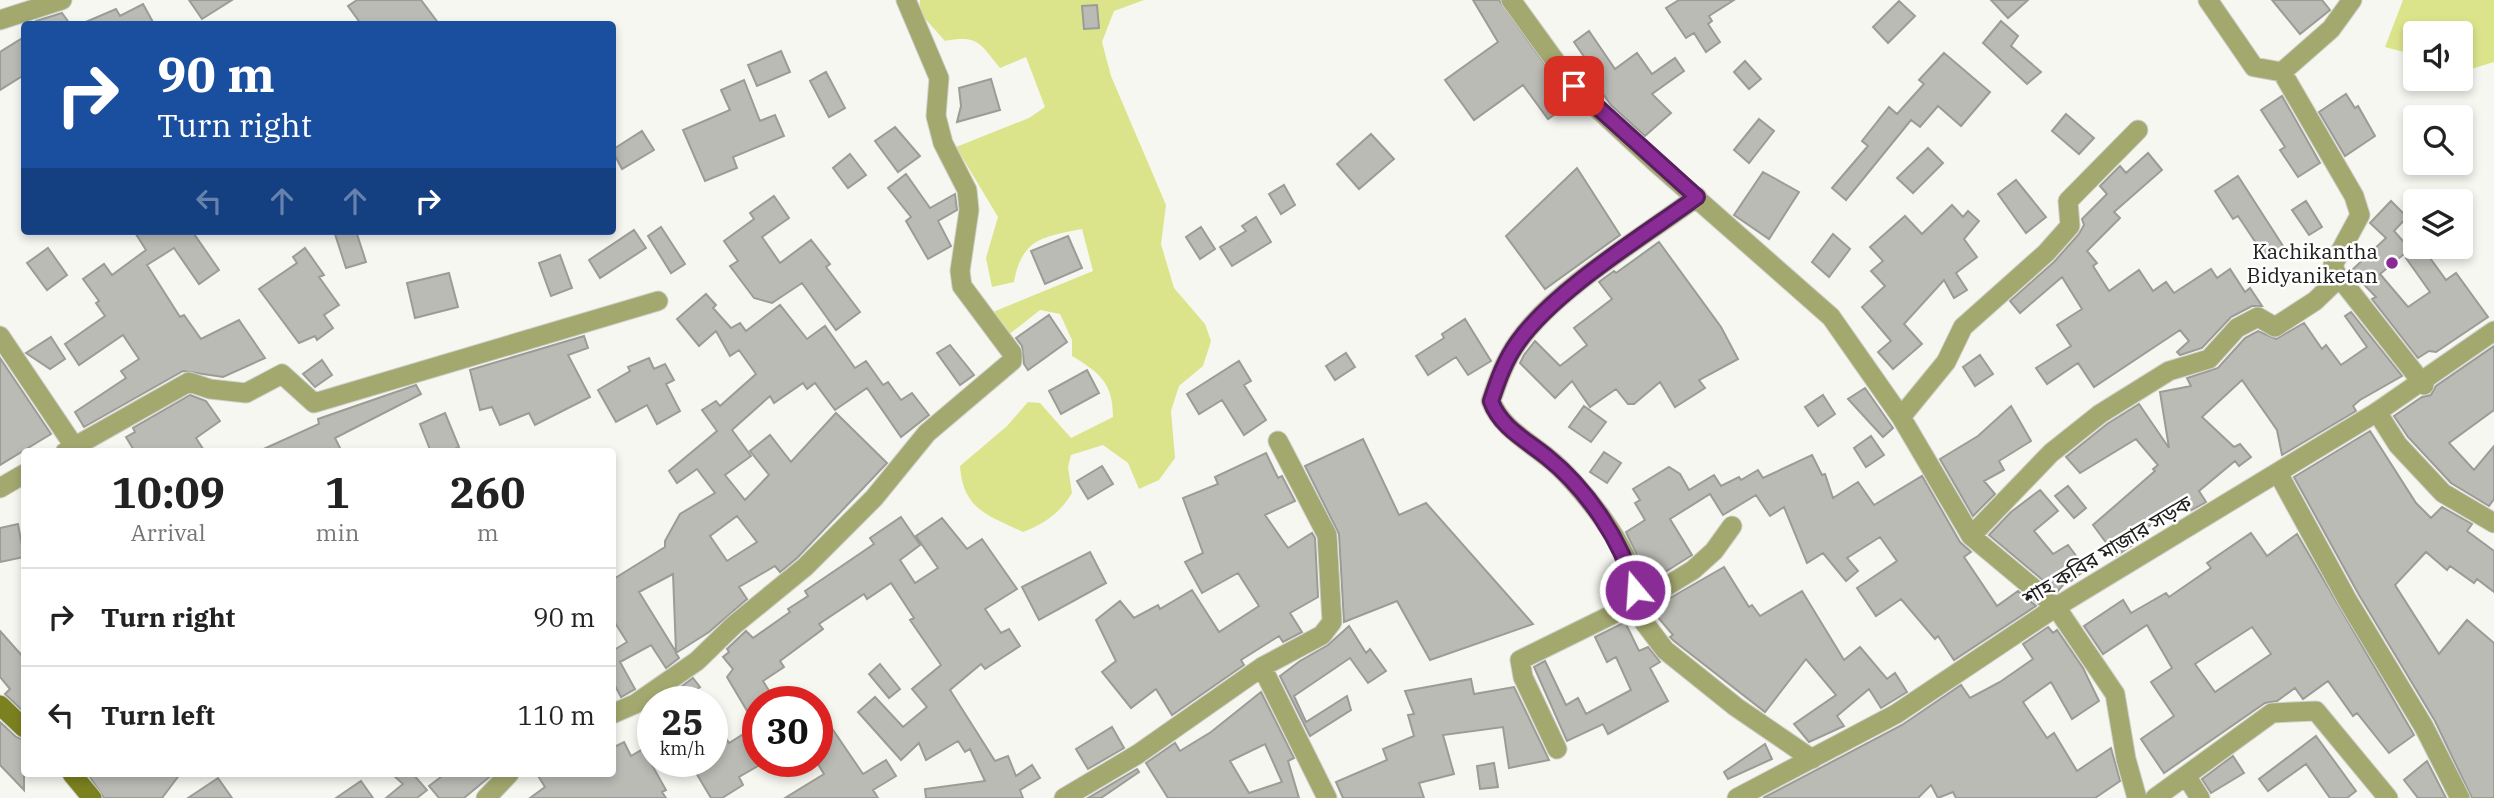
<!DOCTYPE html>
<html lang="en">
<head>
<meta charset="utf-8">
<style>
	:root { --surface:#fff; --page:#f2f2f2; --text:#222; --muted:#767676; --line:#e0e0e0 }
	body { margin:0; font-family:"IBM Plex Serif","Noto Sans Bengali",serif; background:var(--page); color:var(--text); height:100vh; display:flex; flex-direction:column; font-size:26px; white-space:nowrap }
	* { box-sizing:border-box; margin:0 }
	p { font-size:23px; color:var(--muted) }
	.icon { flex:none; width:38px; height:38px; fill:none; stroke:currentColor; stroke-width:2; stroke-linecap:round; stroke-linejoin:round }
	.map { position:relative; flex:1; overflow:hidden }
	.details { position:absolute; left:21px; top:448px; width:595px; height:329px; display:flex; flex-direction:column; background:var(--surface); border-radius:7px; box-shadow:0 4px 10px #0003 }
	.details>* { flex:none }
	.hud { position:absolute; left:21px; top:21px; width:595px; height:214px; border-radius:7px; box-shadow:0 4px 10px #0003; background:#1a4fa0; color:#fff; overflow:hidden }
	.fabs { position:absolute; left:2403px; top:21px; display:grid; gap:14px }
	.fabs a { display:grid; place-items:center; width:70px; height:70px; border-radius:7px; background:var(--surface); box-shadow:0 4px 10px #0003; font-size:35px }
	.speed { position:absolute; left:637px; top:686px; display:flex; gap:14px; font-size:35px; font-weight:700; text-align:center }
	.speed>* { display:grid; place-content:center; width:91px; height:91px; border-radius:50%; background:var(--surface); box-shadow:0 4px 10px #0003; line-height:1 }
	.speed small { font-size:18px; font-weight:400 }
	.speed .limit { border:10px solid #d22; background:#fff; color:#111 }
	.pin { position:absolute; display:grid; place-items:center; width:60px; height:60px; color:#fff; margin:-30px; border-radius:14px; box-shadow:0 4px 10px #0006 }
	.me { position:absolute; width:77px; margin:-38px; rotate:342deg; stroke-linejoin:round; filter:drop-shadow(0 0 5px #0008) }
	.turn { display:flex; align-items:center; gap:24px; height:147px; padding:0 21px; font-size:32px }
	.turn .icon { width:91px; height:91px; stroke-width:2.5 }
	.turn b { display:block; font-size:49px; line-height:60px }
	.lanes { display:flex; align-items:center; height:66px; padding:0 21px; background:#0003; justify-content:center; gap:35px; direction:ltr }
	.lanes .off { opacity:.35 }
	.eta { display:flex; justify-content:space-evenly; align-items:center; height:119px; text-align:center }
	.eta b { font-size:42px; font-weight:700; line-height:49px }
	ul { padding:0; list-style:none }
	li { display:flex; align-items:center; gap:21px; height:98px; padding:0 21px; border-top:2px solid var(--line) }
	li div { flex:1 }
	li b { display:block; font-size:26px }
	li em { font-style:normal }
	.map>svg:first-child { display:block }
</style>
</head>
<body>
<div class="map">
<svg width="2494" height="798" viewBox="0 0 2494 798">
	<rect width="100%" height="100%" fill="#f6f7f1"/>
	<!-- water -->
	<path fill="#dce48b" d="M920,0H1144L1114,11L1102,42L1111,76L1166,205L1161,244L1174,288L1205,324L1211,341L1203,366L1179,386L1171,411L1175,458L1159,480L1139,489L1128,463L1103,445L1071,455L1068,467L1072,493C1060,513 1044,524 1023,532C987,515 963,509 960,466L1007,426L1028,402L1040,403L1071,438L1113,417C1113,383 1100,373 1072,356V340L1060,314L1040,310L1007,336L993,312L1093,271L1082,229C1043,237 1022,238 1014,282L992,287L986,258L998,217L956,147L1029,118L1045,107L1026,57L1000,68C979,43 979,35 945,41L919,12Z
		M2403,0H2494V62L2471,69L2461,66L2460,33H2415V55L2385,47Z"/>
	<!-- building -->
	<path fill="#bbbbb6" stroke="#9c9c97" stroke-width="2" fill-rule="evenodd" d="M189,0H232L202,19Z
		M357,0H421L439,24H361L348,6Z
		M1473,0H1499L1572,102L1548,119L1523,85L1474,120L1445,80L1498,42Z
		M1679,0H1734L1709,16L1712,21L1708,24L1720,42L1706,52L1694,33L1686,38L1666,8Z
		M1991,0H2028L2008,18Z
		M2272,0H2322L2330,10L2300,34Z
		M1899,1L1915,16L1888,43L1873,27Z
		M143,4L154,24H81L116,9L120,16Z
		M1097,5L1099,28L1084,29L1082,6Z
		M62,13L70,24H32L36,21Z
		M2001,21L2018,36L2011,46L2041,72L2027,84L1983,43Z
		M1589,31L1615,69L1637,53L1652,74L1675,58L1684,71L1652,94L1671,113L1645,136L1611,105L1595,83L1600,80L1574,42Z
		M24,37V75L0,90V52Z
		M781,51L790,72L757,86L748,65Z
		M1944,53L1990,92L1961,126L1938,106L1920,127L1911,120L1846,200L1832,188L1868,146L1862,141L1889,107L1897,114L1924,84L1919,80Z
		M1745,61L1761,79L1749,89L1734,72Z
		M826,72L845,108L829,117L810,81Z
		M991,79L1000,110L957,122L961,106L959,88Z
		M744,80L760,121L775,115L784,136L733,157L737,168L705,181L683,130L730,110L721,90Z
		M2346,94L2355,108L2358,106L2375,136L2345,156L2319,112Z
		M2282,96L2320,163L2298,177L2280,150L2285,147L2261,110Z
		M2066,114L2094,138L2079,154L2052,131Z
		M1759,119L1774,131L1749,163L1734,150Z
		M895,127L920,156L898,172L875,141Z
		M642,131L654,150L622,169L612,150Z
		M1371,134L1394,159L1359,189L1337,164Z
		M1928,148L1943,163L1913,193L1897,178Z
		M2148,153L2162,170L2114,212L2120,218L2087,251L2097,263L2093,266L2109,291L2139,270L2153,291L2166,282L2174,293L2211,269L2217,278L2230,269L2245,292L2250,288L2262,306H2252L2231,317L2202,348L2180,355L2177,352L2189,341L2180,330L2094,387L2078,363L2047,384L2036,368L2071,346L2057,325L2082,309L2062,277L2020,313L2010,301L2054,262L2079,234L2084,225L2082,219L2107,194L2100,186L2120,166L2126,173Z
		M850,154L866,175L848,188L833,168Z
		M1577,168L1620,235L1545,289L1506,236Z
		M1763,172L1799,192L1769,239L1734,215Z
		M906,174L930,208L955,194L957,210L938,221L951,246L928,259L906,221L911,217L888,188Z
		M2238,176L2283,246L2266,258L2238,216L2233,219L2215,191Z
		M2016,180L2046,217L2026,233L1998,194Z
		M1284,185L1295,205L1281,214L1269,194Z
		M774,196L789,218L762,237L780,263L811,240L830,264L826,267L860,312L836,330L802,283L772,303L754,298L730,266L738,261L724,241L754,219L750,213Z
		M2306,201L2322,227L2309,235L2292,210Z
		M2391,201L2407,217L2394,231L2410,249L2380,274L2408,307L2430,292L2406,258L2422,247L2446,280L2456,273L2488,317L2436,352L2429,351L2418,358L2372,299L2376,297L2351,271L2386,238L2370,223Z
		M1952,205L1963,217L1968,211L1979,221L1964,239L1977,257L1956,273L1967,290L1954,298L1944,280L1904,324L1922,344L1893,369L1878,352L1891,341L1862,307L1885,286L1871,271L1883,261L1870,247L1905,216L1922,234Z
		M1256,217L1271,242L1232,266L1220,247L1246,231L1242,226Z
		M661,227L685,264L671,273L648,236Z
		M1201,227L1215,249L1200,259L1186,237Z
		M634,230L646,248L600,278L589,260Z
		M134,231H192L219,270L199,284L174,248L147,265L180,317L184,315L201,339L239,320L265,358L223,377L183,371L84,427L75,412L126,378L121,371L139,359L123,335L79,365L65,344L105,316L96,303L99,301L83,279L104,264L112,275L146,250Z
		M334,231H356L366,262L346,268Z
		M1833,234L1850,249L1829,277L1812,262Z
		M1068,236L1082,268L1045,284L1031,251Z
		M1659,242L1721,327L1738,359L1699,380L1705,388L1675,407L1660,382L1634,404H1628L1616,389L1590,407L1572,381L1555,398L1520,363L1524,355L1535,341L1560,366L1587,345L1574,328L1612,299L1599,282L1614,271L1616,273Z
		M48,248L67,275L47,290L27,263Z
		M305,248L324,275L319,277L339,305L324,315L333,328L317,340L315,336L299,343L259,289L297,263L293,257Z
		M560,255L572,288L551,296L539,263Z
		M449,273L458,307L415,318L407,283Z
		M706,294L716,305L713,308L731,328L740,323L746,331L780,305L807,339L825,326L855,368L866,361L883,385L888,382L901,400L912,393L929,415L901,437L867,388L835,410L815,383L807,389L803,383L774,403L770,396L732,430L751,456L725,475L745,500L769,475L750,451L770,435L791,462L836,413L887,463L797,558L780,572L775,566L739,587L747,599L709,632L676,653L679,658L666,668L651,645L620,662L635,689L621,697L612,680V647L614,650L627,642L612,618V580L665,547V541L680,514L715,493L697,469L677,483L669,471L717,431L702,410L716,401L720,406L756,374L739,350L730,356L716,331L699,346L677,319ZM737,516L757,542L727,561L710,536ZM673,574L676,652L639,592Z
		M2351,312L2402,376L2360,400L2353,406L2356,411L2282,455L2277,430L2242,380L2202,417L2234,447L2240,444L2251,457L2239,466L2235,461L2199,491L2206,502L2190,511L2186,504L2141,531L2143,538L2116,556L2093,525L2155,471L2153,469L2158,465L2136,439L2080,473L2066,457L2107,424L2139,404L2169,448L2160,392L2191,386L2187,378L2218,368L2245,338L2258,331L2276,339L2304,323L2322,349L2326,345L2341,365L2367,347L2345,316Z
		M1049,315L1067,342L1028,370L1024,364L1022,346L1016,338Z
		M1465,319L1491,361L1468,375L1456,357L1428,375L1416,356L1444,338L1442,334Z
		M584,336L588,348L568,355L590,397L535,425L529,413L500,425L492,407L480,410L470,370Z
		M51,337L65,359L50,369L26,353Z
		M950,345L974,375L960,385L937,353Z
		M2494,346V410L2449,443L2474,470L2494,446V499L2489,506L2451,483L2408,437L2394,416L2422,397L2431,395L2436,386Z
		M1346,353L1355,367L1335,380L1326,366Z
		M1980,355L1993,374L1975,386L1963,367Z
		M0,358L51,434L0,465Z
		M649,358L654,369L665,364L674,380L666,384L680,411L657,424L647,405L616,422L598,390L630,371L628,367Z
		M322,360L332,375L315,387L303,374Z
		M1239,361L1251,381L1244,385L1266,420L1244,435L1222,400L1199,414L1187,394Z
		M1087,370L1099,393L1061,414L1049,391Z
		M416,385L421,394L335,438L342,452H257L319,424L318,419Z
		M1865,388L1893,428L1883,437L1848,399Z
		M190,395L206,401L220,421L196,438L205,452H135L126,437L135,432L133,428Z
		M1823,395L1835,414L1818,426L1805,407Z
		M1584,406L1606,422L1591,442L1569,427Z
		M2011,406L2031,441L1999,461L2004,470L1984,481L1995,494L1973,516L1940,459L1978,436Z
		M445,413L459,447L448,452H431L420,424Z
		M2370,431L2416,503L2431,518L2442,507L2472,524L2467,531L2494,551V592L2477,579L2474,583L2450,566L2447,570L2426,552L2395,585L2439,654L2467,620L2494,643V798H2472L2435,721L2359,595L2294,477Z
		M1871,436L1884,455L1866,467L1854,448Z
		M1363,439L1399,515L1426,503L1533,624L1430,660L1397,601L1344,622L1339,534L1305,466Z
		M1604,452L1621,463L1607,483L1590,472Z
		M1266,453L1278,478L1282,476L1295,501L1265,515L1288,548L1312,533L1315,538L1318,597L1290,613L1302,632L1283,642L1279,636L1241,660L1244,665L1172,715L1156,689L1131,708L1102,672L1116,661L1096,620L1120,601L1134,618L1158,605L1160,609L1192,590L1219,632L1259,606L1238,573L1202,593L1185,562L1203,553L1183,498L1218,484L1215,477Z
		M1812,455L1822,475L1825,474L1833,498L1858,482L1874,505L1922,476L1960,542L1971,552L1964,557L1997,606L2018,591L2036,606L1954,660L1938,636L1935,639L1901,599L1876,616L1857,588L1897,561L1880,537L1847,558L1858,571L1846,581L1823,553L1807,563L1784,507L1770,516L1756,495L1723,515L1710,494L1670,519L1692,555L1646,584L1644,570L1626,532L1645,520L1635,503L1640,500L1633,489L1669,467L1680,474L1689,490L1714,475L1721,486L1739,477L1741,480L1758,470L1763,478Z
		M1102,466L1113,484L1088,499L1077,481Z
		M2068,486L2086,508L2074,518L2055,496Z
		M2040,490L2058,511L2034,531L2053,554L2068,545L2086,569L2071,581L2068,579L2057,592L1989,535L2011,512Z
		M901,517L920,545L900,560L915,583L938,568L916,536L942,518L967,549L982,539L1017,589L985,609L1001,633L1009,629L1020,646L985,669L981,664L950,690L995,761L1008,756L1016,776L1032,765L1040,778L1020,790L1023,798H926L925,789L985,781L970,749L965,752L958,741L926,760L919,743L901,760L858,712L875,697L903,727L927,707L912,689L941,665L910,620L914,618L891,583L867,599L864,594L819,624L823,629L780,661L784,667L763,681L776,702H758V766L739,777L743,785L722,798H711L689,761H712V716L729,743L756,726L727,677L733,669L723,657L729,652L727,649L746,631L753,638L790,612L788,609L808,596L805,591L874,544L870,538Z
		M18,524L24,557L0,562V528Z
		M2251,533L2267,556L2297,534L2414,735L2389,753L2357,713L2353,716L2328,681L2303,699L2295,688L2277,701L2265,703L2164,773L2141,739L2174,716L2151,682L2172,668L2147,625L2103,654L2084,626L2123,600L2131,613L2166,593L2169,597L2211,568L2207,563ZM2252,627L2271,654L2215,692L2195,664Z
		M1090,552L1106,583L1039,620L1022,587Z
		M1724,567L1749,607L1752,605L1760,616L1802,591L1844,660L1860,647L1887,679L1895,673L1907,692L1881,708L1869,689L1837,716L1844,726L1809,742L1794,724L1836,695L1806,659L1765,712L1674,641L1670,637L1673,635L1651,609Z
		M1625,622L1639,651L1648,647L1660,662L1650,668L1668,701L1608,734L1603,724L1567,741L1534,667L1545,661L1566,705L1578,698L1586,714L1631,690L1616,657L1607,662L1595,637Z
		M1349,626L1366,653L1370,649L1386,671L1368,683L1350,658L1294,696L1306,722L1347,696L1351,710L1310,736L1280,676L1300,661L1328,645Z
		M2048,627L2053,633L2057,630L2083,668L2099,701L2072,719L2051,682L2023,702L2047,738L2054,733L2077,771L2111,748L2120,781L2095,798H1956L1953,792L1938,798L1931,785L1918,798H1763L1902,725L1961,685L1970,698L2000,682L2033,659L2023,644Z
		M0,631L24,658V712L5,694L10,689L0,677Z
		M880,664L900,689L889,698L869,674Z
		M693,678L700,687L680,702L673,693Z
		M1471,679L1474,694L1514,687L1549,760L1509,768L1503,727L1443,735L1454,774L1419,783L1424,798H1343L1336,782L1387,760L1383,749L1414,736L1408,715L1414,714L1405,691Z
		M1261,692L1294,758L1288,761L1299,798H1168L1146,763L1175,743L1180,751L1211,732ZM1265,744L1282,782L1249,793L1230,761Z
		M0,722L16,737L24,740V790L0,765Z
		M829,724L863,774L886,760L896,776L873,790L878,798H785L824,774L816,761L829,748L818,733Z
		M1112,727L1124,748L1088,769L1076,749Z
		M2316,736L2356,791L2347,798H2330L2306,764L2268,791L2259,779Z
		M624,742L631,756L643,749L666,790L662,792L666,798H530L545,787L537,774H612V748Z
		M1765,744L1772,759L1728,779L1724,772Z
		M2233,756L2244,773L2211,793L2202,779Z
		M2427,761L2446,798H2418L2404,780Z
		M1494,763L1498,787L1480,789L1477,766Z
		M1137,769L1139,772L1101,798H1088Z
		M88,774H180L162,798H104Z
		M392,774H413L427,790L417,798H386L403,784Z
		M445,774H493L464,798H439L429,786Z
		M218,778L232,798H188Z
		M361,781L373,798H336Z"/>
	<g fill="none" stroke-linecap="round" stroke-linejoin="round">
		<defs>
			<path id="minor" d="M1511,0L1574,87L1654,161L1831,317L1901,417L1971,536L2056,607L2115,694L2126,759L2137,798
				M2208,0L2254,67L2282,72
				M2352,0L2331,29L2282,72L2354,196L2360,215L2333,265L2336,273L2424,385
				M0,20L62,0
				M1697,197C1644,236 1554,290 1518,342C1505,360 1498,380 1491,401C1501,427 1526,440 1547,457C1577,480 1634,551 1635,590C1635,594 1632,601 1631,605L1665,650L1736,707L1812,759
				M0,336L74,446
				M2377,412L2398,445L2443,493L2494,523
				M1901,417L1946,362L1963,327L2046,253L2070,226L2068,201L2138,130
				M65,452L189,382L210,389L246,393L282,374L314,403L658,301
				M2278,473L2348,601L2424,727L2460,798
				M0,488L24,474
				M1971,536L2051,453L2100,414L2169,371L2209,359L2237,328L2258,317L2275,327L2315,301L2339,278
				M1262,667L1327,798
				M612,714L635,704L697,661L734,625L805,567L874,498L927,433L1012,361V353L962,286L960,271L969,210L967,190L943,143L936,116L939,78L906,0
				M1557,749L1523,677L1520,660L1654,594L1693,570L1714,551L1732,526
				M2187,777L2200,798
				M486,798L509,774
				M1064,798L1138,754L1262,667L1322,635L1332,622L1327,535L1278,441
				M2155,798L2272,713L2316,711L2388,798"/>
			<path id="tertiary" d="M1737,798L1896,714L2056,607L2377,412L2494,331"/>
			<path id="secondary" d="M0,705L24,728
				M72,774L92,798"/>
		</defs>
		<!-- minor casing -->
		<use href="#minor" stroke="#cfd0cb" stroke-width="21"/>
		<!-- tertiary casing -->
		<use href="#tertiary" stroke="#cfd0cb" stroke-width="21"/>
		<!-- secondary casing -->
		<use href="#secondary" stroke="#cfd0cb" stroke-width="21"/>
		<!-- minor -->
		<use href="#minor" stroke="#a3a86f" stroke-width="19"/>
		<!-- tertiary -->
		<use href="#tertiary" stroke="#a3a86f" stroke-width="19"/>
		<!-- secondary -->
		<use href="#secondary" stroke="#7c811f" stroke-width="19"/>
	</g>
	<g fill="none" stroke-linecap="round" stroke-linejoin="round">
		<defs>
			<path id="route" d="M1574,86L1697,197C1643,236 1555,290 1518,342C1505,360 1498,380 1491,401C1500,427 1526,440 1547,457C1587,489 1622,541 1635,590"/>
		</defs>
		<!-- route casing -->
		<use href="#route" stroke="#5a1d62" stroke-width="18"/>
		<!-- route -->
		<use href="#route" stroke="#8a2c96" stroke-width="12"/>
	</g>
	<!-- markers -->
	<circle fill="#8a2c96" stroke="#fff" stroke-width="2.5" cx="2392" cy="263" r="7"/>
	<g text-anchor="middle" dominant-baseline="central" stroke-width="5" stroke-linejoin="round" paint-order="stroke">
		<!-- poi labels -->
		<g font-size="21" fill="#20201e" stroke="#fff" text-anchor="end">
			<text x="2378" y="251">Kachikantha<tspan x="2378" dy="24">Bidyaniketan</tspan></text>
		</g>
		<!-- street labels -->
		<g font-size="21" fill="#20201e" stroke="#fff">
			<text transform="translate(2107 550) rotate(-31)">শাহ কবির মাজার সড়ক</text>
		</g>
	</g>
</svg>
<div class="fabs">
<a><svg class="icon" aria-label="sound" viewBox="0 0 24 24"><path d="M4 9h4l5-4v14l-5-4H4zM17 9q2 3 0 6"/></svg></a>
<a><svg class="icon" aria-label="search" viewBox="0 0 24 24"><circle cx="10" cy="10" r="6"/><path d="M15 15l6 6"/></svg></a>
<a><svg class="icon" aria-label="layers" viewBox="0 0 24 24"><path d="M12 4l9 5-9 5-9-5zM3 14l9 5 9-5"/></svg></a>
</div>
<div class="speed"><div>25<small>km/h</small></div><div class="limit">30</div></div>
<div class="pin" style="left:1574px;top:86px;background:#d93025"><svg class="icon" aria-label="arrive" viewBox="0 0 24 24"><path d="M6 21V4h12l-3 4 3 4H6"/></svg></div>
<svg class="me" style="left:1635px;top:590px" viewBox="-20 -20 40 40"><circle r="17" fill="#8a2c96" stroke="#fff" stroke-width="3"/><path d="M0-11L8 9 0 5-8 9z" fill="#fff"/></svg>
<div class="hud">
<div class="turn"><svg class="icon" aria-label="right" viewBox="0 0 24 24"><path d="M7 20v-9h11M14 6l5 5-5 5"/></svg><div><b>90 m</b>Turn right</div></div>
<div class="lanes"><svg class="icon off" aria-label="left" viewBox="0 0 24 24"><path d="M17 20v-9H6M10 6l-5 5 5 5"/></svg><svg class="icon off" aria-label="ahead" viewBox="0 0 24 24"><path d="M12 20V5M6 11l6-6 6 6"/></svg><svg class="icon off" aria-label="ahead" viewBox="0 0 24 24"><path d="M12 20V5M6 11l6-6 6 6"/></svg><svg class="icon" aria-label="right" viewBox="0 0 24 24"><path d="M7 20v-9h11M14 6l5 5-5 5"/></svg></div>
</div>
<section class="details">
<div class="eta">
<div><b>10:09</b><p>Arrival</p></div>
<div><b>1</b><p>min</p></div>
<div><b>260</b><p>m</p></div>
</div>
<ul>
<li><svg class="icon" aria-label="right" viewBox="0 0 24 24"><path d="M7 20v-9h11M14 6l5 5-5 5"/></svg><div><b>Turn right</b></div><em>90 m</em></li>
<li><svg class="icon" aria-label="left" viewBox="0 0 24 24"><path d="M17 20v-9H6M10 6l-5 5 5 5"/></svg><div><b>Turn left</b></div><em>110 m</em></li>
</ul>
</section>
</div>
</body>
</html>
